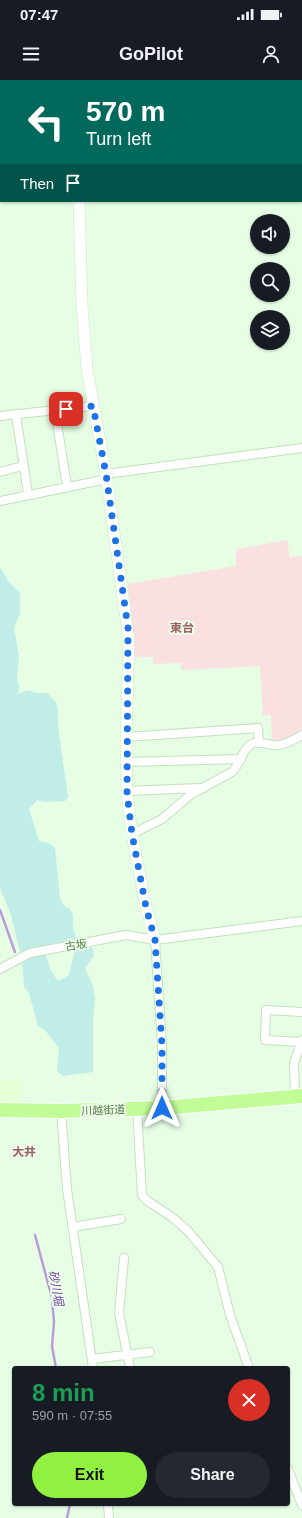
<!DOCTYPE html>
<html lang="en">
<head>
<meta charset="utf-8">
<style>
	:root { --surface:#171b24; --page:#242831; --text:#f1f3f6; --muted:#9ea1a6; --accent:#90f140 }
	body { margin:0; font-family:Arial,"Noto Sans JP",sans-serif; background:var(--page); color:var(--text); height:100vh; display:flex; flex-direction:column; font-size:15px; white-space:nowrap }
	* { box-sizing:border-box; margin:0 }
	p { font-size:13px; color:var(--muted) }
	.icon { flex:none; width:22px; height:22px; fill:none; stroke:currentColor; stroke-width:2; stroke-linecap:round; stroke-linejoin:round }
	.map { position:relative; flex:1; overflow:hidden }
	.drawer { position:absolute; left:12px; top:1286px; width:278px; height:140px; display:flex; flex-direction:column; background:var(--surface); border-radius:4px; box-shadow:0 1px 3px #0004 }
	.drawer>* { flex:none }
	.hud { position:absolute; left:0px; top:0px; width:302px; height:122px; box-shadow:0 1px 3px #0004; background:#00695c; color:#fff; overflow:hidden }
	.tools { position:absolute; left:250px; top:134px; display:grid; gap:8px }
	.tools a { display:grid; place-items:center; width:40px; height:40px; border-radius:50%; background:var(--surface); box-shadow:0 1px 3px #0004; font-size:20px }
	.pin { position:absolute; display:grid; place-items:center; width:34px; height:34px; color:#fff; margin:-17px; border-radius:8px; box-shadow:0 2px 6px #0006 }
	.me { position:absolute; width:44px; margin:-22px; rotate:0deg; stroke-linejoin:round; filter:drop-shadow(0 0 3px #0008) }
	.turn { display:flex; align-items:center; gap:14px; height:84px; padding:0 20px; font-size:18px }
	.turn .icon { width:52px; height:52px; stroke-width:2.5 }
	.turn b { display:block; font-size:28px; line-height:34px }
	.then { display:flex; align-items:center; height:38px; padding:0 20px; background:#0003; gap:8px; font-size:15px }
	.round { display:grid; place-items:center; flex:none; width:42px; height:42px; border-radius:21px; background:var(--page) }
	.headline { display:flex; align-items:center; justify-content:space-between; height:68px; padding:0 20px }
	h1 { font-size:24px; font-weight:700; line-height:30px; color:#1e9e55 }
	.button { display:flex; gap:8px; margin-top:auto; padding:8px 20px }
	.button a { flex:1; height:46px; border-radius:24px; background:var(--accent); color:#111; font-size:16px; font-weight:700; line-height:46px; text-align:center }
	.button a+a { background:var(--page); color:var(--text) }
	.status { display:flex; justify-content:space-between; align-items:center; height:28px; padding:0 20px; background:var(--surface); direction:ltr }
	.status svg { height:11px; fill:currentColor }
	header { display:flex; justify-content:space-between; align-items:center; height:52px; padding:0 20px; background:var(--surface); font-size:18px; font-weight:700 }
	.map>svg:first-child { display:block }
</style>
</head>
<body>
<div class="status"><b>07:47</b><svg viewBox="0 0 49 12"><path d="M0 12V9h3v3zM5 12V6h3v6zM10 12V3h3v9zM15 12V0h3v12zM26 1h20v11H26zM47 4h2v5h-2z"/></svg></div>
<header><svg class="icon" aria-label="menu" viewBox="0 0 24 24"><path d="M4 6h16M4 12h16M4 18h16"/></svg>GoPilot<svg class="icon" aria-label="person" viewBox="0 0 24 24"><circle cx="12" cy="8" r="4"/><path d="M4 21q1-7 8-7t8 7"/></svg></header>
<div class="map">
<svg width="302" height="1438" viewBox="0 0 302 1438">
	<rect width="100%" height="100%" fill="#e5fee4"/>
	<!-- commercial -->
	<path fill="#e6ffd6" d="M0,1000L24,1001L21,1024L0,1023Z"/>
	<!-- education -->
	<path fill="#fae0e1" d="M288,460L289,477L302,476V652L279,662H272L271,635L263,636L260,586L181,590V583L153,584V577H134L128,504L236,486V469Z"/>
	<!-- green -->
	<path fill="#c1ede9" d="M0,487L9,502L20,513V533L14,548L19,576L17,598L19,605L18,614L29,610L35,613H47L56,622L58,630V646L68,717L65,721L44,722L37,720L29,729L39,761L49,763L55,768L60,818L64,826L70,829L73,835V849L76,857L75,863L20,872L11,835L0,808Z
		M89,865L93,869L94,876L85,888L93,906L95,919L93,938V992L63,996L57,991L59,968L45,950L38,946L29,913L24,907L22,879L46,875L51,891L58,901L69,895L75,869Z"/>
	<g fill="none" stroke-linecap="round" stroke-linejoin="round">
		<!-- stream -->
		<path stroke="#ba9cdc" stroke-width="2.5" d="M0,830L15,872
			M35,1155L52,1218L54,1242L52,1266L56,1288
			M67,1438L70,1424"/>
		<defs>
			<path id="street" d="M273,0V1
				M301,52L302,55
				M55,331L67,406
				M16,335L28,414
				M0,336L93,326
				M0,392L23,386
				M106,394L302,368
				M0,421L107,399
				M126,657L258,648L259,663
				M126,682L241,679
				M127,711L200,708
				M132,754L162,739L190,715L232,692C240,684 241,673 249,666C258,658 269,667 279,665C287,664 295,659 302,655
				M155,860L162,965V1028
				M0,889L30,873L126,855L155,860L302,841
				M301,962L265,960L266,930L302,932
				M295,1016L294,983L302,960
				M137,1029L142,1115L146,1120L172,1137L188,1151L218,1187L230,1235L249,1288
				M61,1031L67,1109L93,1288
				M73,1147L121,1139
				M124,1178L119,1233L130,1288
				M92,1279L150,1272
				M288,1389L302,1425
				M108,1424L109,1438"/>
			<path id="secondary" d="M76,0V1
				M79,121L82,226L87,289L106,394L129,561L126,657L127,713L132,754L146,827L155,860"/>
			<path id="highway" d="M0,1030L61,1031L162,1028L302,1016"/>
		</defs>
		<!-- street casing -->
		<use href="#street" stroke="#c3e1bb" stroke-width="10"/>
		<!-- secondary casing -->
		<use href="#secondary" stroke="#c7ebbe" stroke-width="12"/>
		<!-- highway casing -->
		<use href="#highway" stroke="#fff" stroke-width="16"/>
		<!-- street -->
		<use href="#street" stroke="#fff" stroke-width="8"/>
		<!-- secondary -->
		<use href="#secondary" stroke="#fff" stroke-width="11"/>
		<!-- highway -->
		<use href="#highway" stroke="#c1fc96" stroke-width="14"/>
	</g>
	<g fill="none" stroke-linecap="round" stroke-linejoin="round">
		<!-- route -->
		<path stroke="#1a73e8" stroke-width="7" stroke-dasharray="0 12.6" d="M66,329L93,326L106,394L128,548L127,713L132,754L146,827L155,860L162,965V1028"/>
	</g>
	<g text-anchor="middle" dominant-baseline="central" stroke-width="4" stroke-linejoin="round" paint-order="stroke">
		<!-- street labels -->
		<g font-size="11" fill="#577847" stroke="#edffeb">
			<text transform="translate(76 865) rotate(-10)">古坂</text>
			<text transform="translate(103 1030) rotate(-2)">川越街道</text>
		</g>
		<!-- neighbourhood labels -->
		<g font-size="12" font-weight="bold" fill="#9c6263" stroke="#edffeb">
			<text x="182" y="548">東台</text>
			<text x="24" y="1072">大井</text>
		</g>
		<!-- water labels -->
		<g font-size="12" font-style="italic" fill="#7447a3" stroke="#edffeb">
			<text transform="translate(56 1208) rotate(80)">砂川堀</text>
		</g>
	</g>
</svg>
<div class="tools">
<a><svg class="icon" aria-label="sound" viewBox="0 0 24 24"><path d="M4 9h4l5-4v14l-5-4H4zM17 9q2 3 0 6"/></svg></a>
<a><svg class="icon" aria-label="search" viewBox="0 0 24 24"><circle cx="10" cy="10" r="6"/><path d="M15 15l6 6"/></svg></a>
<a><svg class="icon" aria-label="layers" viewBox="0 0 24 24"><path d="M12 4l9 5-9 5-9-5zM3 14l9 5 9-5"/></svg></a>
</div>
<div class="pin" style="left:66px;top:329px;background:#d93025"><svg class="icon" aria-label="arrive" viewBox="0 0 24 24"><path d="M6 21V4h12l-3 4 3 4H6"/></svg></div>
<svg class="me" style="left:162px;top:1028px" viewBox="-20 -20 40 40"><path d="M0-17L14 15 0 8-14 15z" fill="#1a73e8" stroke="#fff" stroke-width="4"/></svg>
<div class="hud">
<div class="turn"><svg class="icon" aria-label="left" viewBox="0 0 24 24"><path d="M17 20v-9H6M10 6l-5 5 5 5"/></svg><div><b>570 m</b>Turn left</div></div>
<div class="then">Then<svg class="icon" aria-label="arrive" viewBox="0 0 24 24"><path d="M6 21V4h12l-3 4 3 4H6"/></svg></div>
</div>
<section class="drawer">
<div class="headline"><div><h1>8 min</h1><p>590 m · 07:55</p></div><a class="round" style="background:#d93025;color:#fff"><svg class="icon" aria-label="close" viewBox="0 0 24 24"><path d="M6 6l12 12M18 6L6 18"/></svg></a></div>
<div class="button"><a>Exit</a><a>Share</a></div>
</section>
</div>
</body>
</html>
